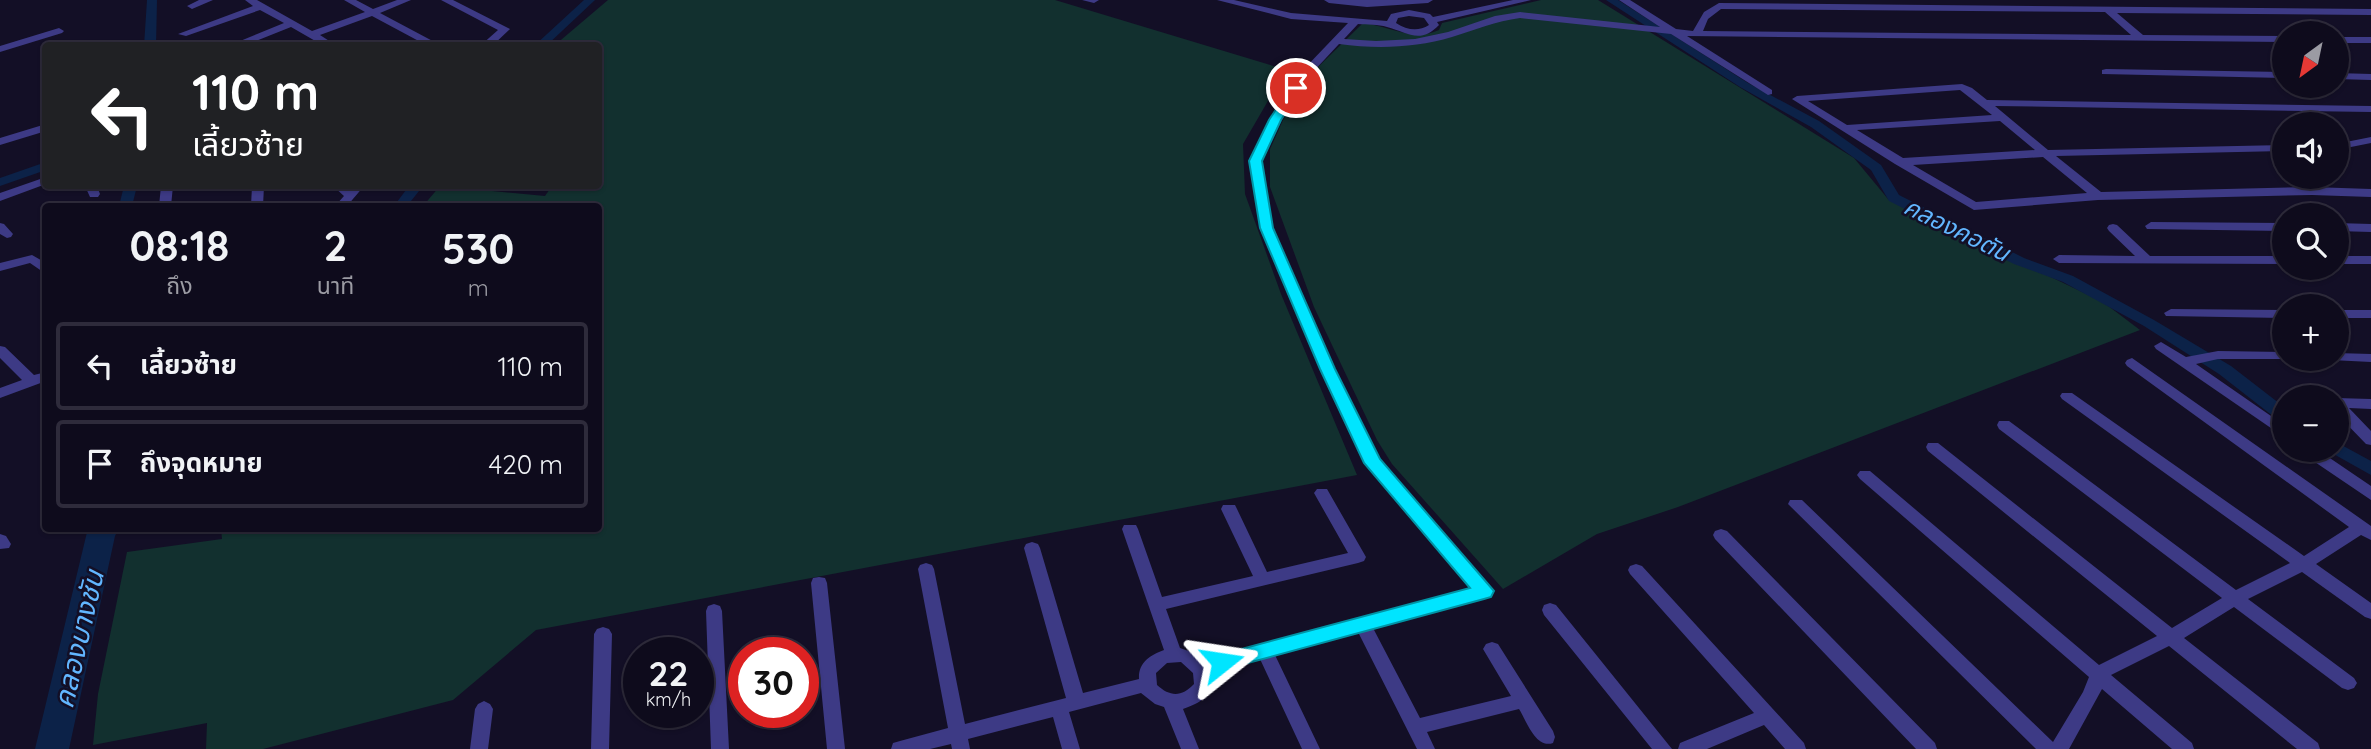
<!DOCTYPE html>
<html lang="th">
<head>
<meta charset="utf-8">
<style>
	:root { --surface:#0e0b1c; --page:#1c1929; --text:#f1f3f6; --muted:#9b9ba3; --line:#2e2b3b }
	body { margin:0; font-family:Quicksand,"Noto Sans Thai",sans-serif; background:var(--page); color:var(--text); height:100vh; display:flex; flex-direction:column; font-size:26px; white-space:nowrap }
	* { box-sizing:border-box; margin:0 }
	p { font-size:23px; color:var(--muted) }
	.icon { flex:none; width:38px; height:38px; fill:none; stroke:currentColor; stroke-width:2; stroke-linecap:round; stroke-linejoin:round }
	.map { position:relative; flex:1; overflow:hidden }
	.sheet { position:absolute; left:42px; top:203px; width:560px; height:329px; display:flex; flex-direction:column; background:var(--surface); border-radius:7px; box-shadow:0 2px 5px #0004,0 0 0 2px var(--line) }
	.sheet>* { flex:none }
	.hud { position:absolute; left:42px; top:42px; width:560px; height:147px; border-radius:7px; box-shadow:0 2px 5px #0004,0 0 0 2px var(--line); background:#202124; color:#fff; overflow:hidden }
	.needle { width:46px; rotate:213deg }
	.buttons { position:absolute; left:2272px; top:21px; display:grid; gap:14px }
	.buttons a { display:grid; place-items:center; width:77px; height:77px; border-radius:50%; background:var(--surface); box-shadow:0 2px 5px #0004,0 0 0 2px var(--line); font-size:35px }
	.speed { position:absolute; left:623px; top:637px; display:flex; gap:14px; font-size:35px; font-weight:700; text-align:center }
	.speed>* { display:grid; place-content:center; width:91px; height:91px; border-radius:50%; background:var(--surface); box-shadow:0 2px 5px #0004,0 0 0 2px var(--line); line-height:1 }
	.speed small { font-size:18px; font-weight:400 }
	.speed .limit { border:10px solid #d22; background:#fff; color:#111 }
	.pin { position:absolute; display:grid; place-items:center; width:60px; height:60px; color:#fff; margin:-30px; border:4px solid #fff; border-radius:50%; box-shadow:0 2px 7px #0007 }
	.me { position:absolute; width:77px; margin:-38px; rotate:75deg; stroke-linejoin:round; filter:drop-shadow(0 0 5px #0008) }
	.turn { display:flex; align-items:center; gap:24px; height:147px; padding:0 35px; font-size:32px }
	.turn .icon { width:91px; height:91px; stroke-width:2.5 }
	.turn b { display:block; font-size:49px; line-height:60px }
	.eta { display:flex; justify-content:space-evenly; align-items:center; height:119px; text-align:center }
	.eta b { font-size:42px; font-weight:700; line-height:49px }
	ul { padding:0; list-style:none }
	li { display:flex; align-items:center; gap:21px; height:88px; margin:0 14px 10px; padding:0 21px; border:4px solid var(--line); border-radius:7px }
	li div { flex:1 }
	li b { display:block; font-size:26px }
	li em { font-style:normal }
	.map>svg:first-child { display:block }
</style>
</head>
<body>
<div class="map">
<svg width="2371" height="749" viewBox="0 0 2371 749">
	<rect width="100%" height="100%" fill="#130f26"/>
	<!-- green -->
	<path fill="#12302f" d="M608,0H1055L1290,71L1272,94L1243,144L1245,194L1281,294L1357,475L536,630L453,700L263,749H206L207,723L93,745L98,694L127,552L222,539L221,528H598V206H423L440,186L545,196L552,186H598V46L555,45Z
		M1541,0H1598L1854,158L1888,199L2103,302L2140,330L1678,507L1597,534L1503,589L1392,464L1377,440L1314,307L1270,187V149L1283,120L1315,70L1363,23C1389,26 1413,42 1439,30L1442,23Z"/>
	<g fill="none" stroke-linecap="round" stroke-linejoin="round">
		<!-- canal -->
		<path fill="#0c2248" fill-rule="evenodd" d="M147,0H157L156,46H144Z
			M584,0H595L546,46H534Z
			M1606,0H1618L1748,83L1819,121L1881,165L1899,195L2024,258L2073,276L2154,320L2231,366L2284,407V421L2278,420L2219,374L2144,326L2063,282L2014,264L1889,201L1871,170L1811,127L1740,87Z
			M46,162V170L0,186V178Z
			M124,186H137L132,206H119Z
			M409,186H423L407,206H394Z
			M2336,442L2371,461V475L2330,452L2329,450H2336Z"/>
		<!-- river -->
		<path fill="#0c2248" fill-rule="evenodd" d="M88,528H119L115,536L69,749H35Z"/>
		<!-- minor -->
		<path fill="#3d3a85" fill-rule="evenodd" d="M199,0H213L192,9L187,6Z
			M245,0H257L312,31L365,12L344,0H356L373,9L397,0H411L380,13L442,46H428L372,16L320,35L337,46H324L291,27L243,46H228L284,23L260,10L186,36L178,34L253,6Z
			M441,0H453L510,29L492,46H480L498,30Z
			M1082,0H1099L1094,3Z
			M1217,0H1234L1291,13L1387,21L1391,14L1409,10L1430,14L1433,17L1513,0H1531L1437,22L1439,25C1420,45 1407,32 1387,27C1378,24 1367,25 1358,24L1344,39L1376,41L1415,39L1448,32L1495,16L1520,12L1660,27L1619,0H1630L1676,29L1693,31L1704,12L1719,3L2371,9V15L2117,13L2143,35L2284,36V42L1687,36L1772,90V94L1768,95L1671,34L1520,18C1496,21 1475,30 1452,37C1415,48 1377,49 1339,44L1311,74L1280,120L1261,161L1273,228L1335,369L1378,460L1492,591L1490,596L1484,597L1373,628L1420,718L1511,696L1483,649L1486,644L1492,642L1498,644L1553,731L1555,737L1553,743C1536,749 1527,722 1519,709L1427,732L1435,749H1417L1358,632L1275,655L1320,749H1302L1260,659L1211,673C1213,695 1203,702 1183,709L1199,749H1181L1164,707L1155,704L1141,693L1069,712L1080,749H1062L1053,717L968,739L970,749H952L951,744L930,749H891L893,743L900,741L948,728L918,569L920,565L926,563L932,565L934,569L965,724L1066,698L1024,548L1026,544L1032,542L1038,544L1040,548L1083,693L1139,679C1138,663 1150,655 1164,650L1122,529L1124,525H1136L1138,529L1162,597L1253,576L1221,509L1223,505H1235L1237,509L1267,572L1348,553L1314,493L1317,489H1327L1366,557L1364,561L1358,563L1166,609L1180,648L1197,654L1203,660L1471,588L1364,463L1321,369L1261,228L1249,161L1270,120L1303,70L1348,23L1291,19ZM1721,9L2105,12L2131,35L1703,31L1708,19ZM1409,16L1424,18L1429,25C1418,32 1407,30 1396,23L1398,18ZM1181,662L1193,673L1194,684C1182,697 1170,697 1157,685L1156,673L1167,663Z
			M1324,0H1433L1428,3L1367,7L1329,3Z
			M59,28L64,31L62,33L0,52V46Z
			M2336,37H2371V43H2336Z
			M2106,69L2284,72V78L2102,74V70Z
			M2336,73L2371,74V80L2336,79Z
			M1962,84L1972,88L1987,100L2371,106V112L1995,106L2048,150L2284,145V151L2056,156L2101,192L2312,187L2371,189V197L2312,195L2098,200L1974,210L1895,164L1792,99L1797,96ZM1960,90L1992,115L1847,125L1808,101ZM2000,121L2035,150L1903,158L1857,130ZM2043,157L2087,193L1976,202L1913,165Z
			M46,124V131L0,145V138Z
			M2371,137V143L2336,150V144Z
			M46,177V184L0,201V193Z
			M85,186H97L100,194L98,197H90Z
			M161,186H173L171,206H159Z
			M252,186H264L263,206H251Z
			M333,186H345L349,190L352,186H364L347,206H335L344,196Z
			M2151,222L2284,223V231L2147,229L2145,226Z
			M0,223L4,224L13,234L11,237L7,238L0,234Z
			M2336,223L2371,224V232L2336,231Z
			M2113,224L2117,225L2150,256H2284V264L2059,263L2053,259L2059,255L2135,256L2109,231L2107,228L2109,225Z
			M32,255L46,263V274L30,263L0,271V263Z
			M2336,256H2371V264H2336Z
			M2171,309L2284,310V318L2166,316L2164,313Z
			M2336,310H2371V318H2336Z
			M2161,342L2186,357L2218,351L2284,352V359H2289H2218L2196,364L2284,425V437L2156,349L2154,346Z
			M0,346L5,347L34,375L46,372V381L0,398V388L22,380L0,358Z
			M2336,353L2371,354V362L2331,360L2336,359Z
			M2132,358L2371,526V540L2361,535L2316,564L2371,603V619L2365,617L2302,572L2248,599L2354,678L2357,683L2354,688L2348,690L2342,688L2234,607L2184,638L2318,743L2320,749H2297L2169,646L2111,675L2192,743L2194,749H2172L2102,689L2069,749H2036L1788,504L1790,500H1802L2053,742L2083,692L2089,677L1860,479L1857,475L1860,471H1870L2099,665L2157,636L1928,451L1926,447L1928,443H1938L2172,628L2222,598L1999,429L1997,425L1999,421H2009L2236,590L2290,563L2062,399L2060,396L2062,393H2072L2304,556L2349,527L2127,366L2125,363L2127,360Z
			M2336,398L2371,399V409L2349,408L2371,431V445L2366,444L2336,413Z
			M2301,450H2318L2371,486V500L2303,454Z
			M1721,529L1727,531L1935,743L1937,749H1916L1715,539L1713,535L1715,531Z
			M0,534L6,536L11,544L9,548L0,549Z
			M1636,564L1642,566L1804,743L1806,749H1785L1764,725L1707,749H1678L1680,743L1754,713L1630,574L1628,570L1630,566Z
			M819,577L825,578L827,583L845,749H827L811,583L813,578Z
			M1550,603L1556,605L1672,749H1652L1544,615L1542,610L1544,605Z
			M714,604L720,606L722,611L729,749H711L706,611L708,606Z
			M603,627L609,629L612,634L609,749H591L594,634L597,629Z
			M484,701L490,704L493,709L488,749H470L475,709L478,704Z"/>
	</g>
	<!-- route -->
	<path fill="#00e5ff" stroke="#0095a6" stroke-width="2" d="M1296,84L1302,88L1281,120L1262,161L1273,228L1335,369L1380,459L1494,591L1491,597L1484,599L1222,670L1215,668L1212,662L1215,656L1470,588L1364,463L1320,369L1260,228L1249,161L1269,120L1292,85Z"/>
	<g text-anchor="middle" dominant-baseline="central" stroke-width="5" stroke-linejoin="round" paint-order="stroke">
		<!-- water labels -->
		<g font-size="24" font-style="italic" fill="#62b6ff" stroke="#130f26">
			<text transform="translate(1957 229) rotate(26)">คลองคอตัน</text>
		</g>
		<!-- near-water labels -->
		<g font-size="28" font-style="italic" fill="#62b6ff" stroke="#130f26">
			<text transform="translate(78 639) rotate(-77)">คลองบางชัน</text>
		</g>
	</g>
</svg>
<div class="buttons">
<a><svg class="needle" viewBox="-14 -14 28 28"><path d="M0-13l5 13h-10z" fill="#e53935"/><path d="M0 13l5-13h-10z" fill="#9b9ba3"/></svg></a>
<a><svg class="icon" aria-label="sound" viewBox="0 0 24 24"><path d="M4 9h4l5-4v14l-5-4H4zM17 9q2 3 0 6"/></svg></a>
<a><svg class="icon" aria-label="search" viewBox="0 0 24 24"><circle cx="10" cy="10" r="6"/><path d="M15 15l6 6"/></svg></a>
<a>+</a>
<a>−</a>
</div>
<div class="speed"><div>22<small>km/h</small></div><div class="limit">30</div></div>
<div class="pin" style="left:1296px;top:88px;background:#d93025"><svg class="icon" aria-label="arrive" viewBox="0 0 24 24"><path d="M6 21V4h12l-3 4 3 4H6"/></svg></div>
<svg class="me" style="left:1222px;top:662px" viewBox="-20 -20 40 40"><path d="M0-17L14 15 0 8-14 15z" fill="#00e5ff" stroke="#fff" stroke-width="4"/></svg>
<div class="hud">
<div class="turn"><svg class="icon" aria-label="left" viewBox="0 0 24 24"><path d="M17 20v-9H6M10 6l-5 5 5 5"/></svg><div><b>110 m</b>เลี้ยวซ้าย</div></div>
</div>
<section class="sheet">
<div class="eta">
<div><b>08:18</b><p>ถึง</p></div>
<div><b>2</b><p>นาที</p></div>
<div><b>530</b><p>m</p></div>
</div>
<ul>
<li><svg class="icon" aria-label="left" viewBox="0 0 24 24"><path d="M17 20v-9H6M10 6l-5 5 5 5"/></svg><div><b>เลี้ยวซ้าย</b></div><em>110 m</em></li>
<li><svg class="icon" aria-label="arrive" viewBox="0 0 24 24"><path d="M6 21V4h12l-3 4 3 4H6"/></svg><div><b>ถึงจุดหมาย</b></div><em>420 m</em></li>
</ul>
</section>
</div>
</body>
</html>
